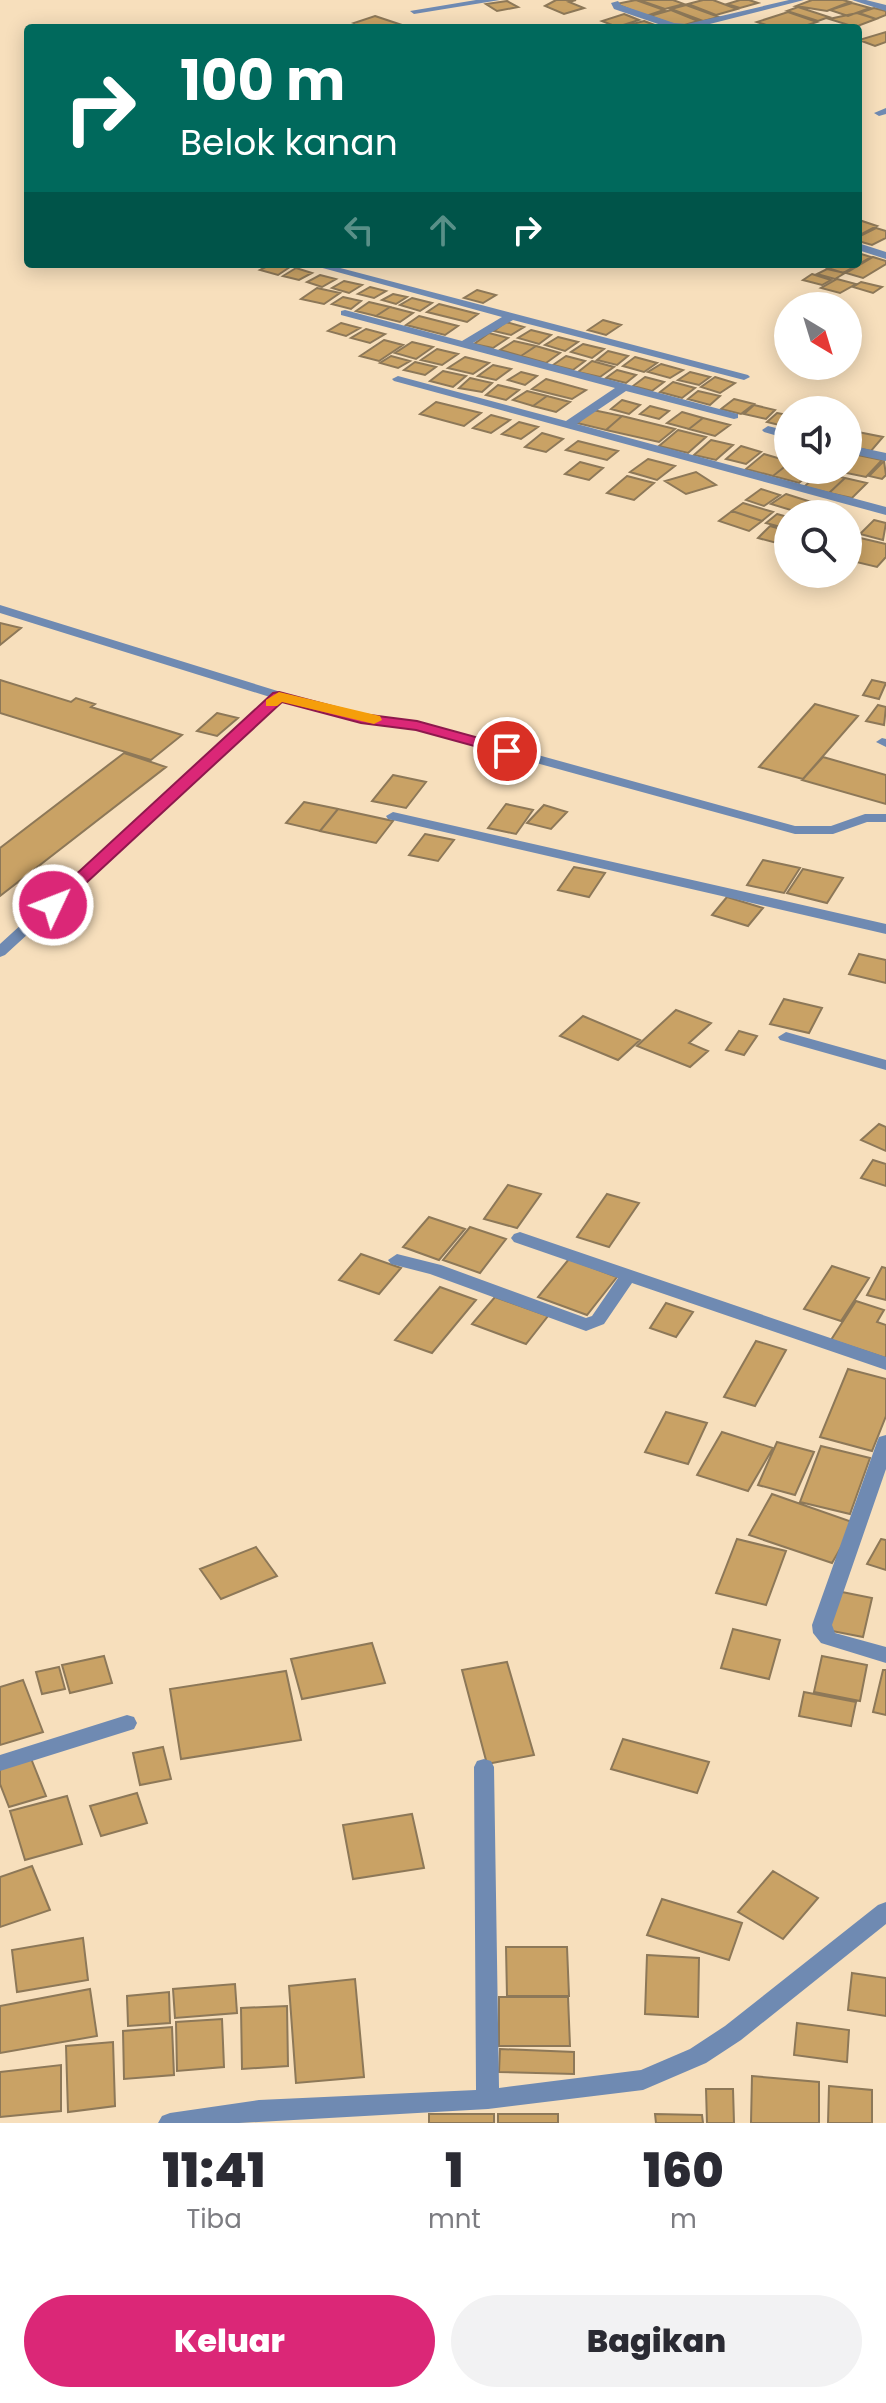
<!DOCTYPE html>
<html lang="id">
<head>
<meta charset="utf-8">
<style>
	:root { --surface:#fff; --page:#f2f2f3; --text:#2b2b33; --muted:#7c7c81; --accent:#db2777 }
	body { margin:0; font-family:Poppins,sans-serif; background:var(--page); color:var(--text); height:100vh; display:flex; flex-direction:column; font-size:30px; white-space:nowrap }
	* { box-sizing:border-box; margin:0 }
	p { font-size:26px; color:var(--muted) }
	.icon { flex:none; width:44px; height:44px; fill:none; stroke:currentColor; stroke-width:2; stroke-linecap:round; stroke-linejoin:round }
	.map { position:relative; height:2123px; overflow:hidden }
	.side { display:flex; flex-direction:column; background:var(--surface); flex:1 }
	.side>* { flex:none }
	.guide { position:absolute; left:24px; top:24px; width:838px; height:244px; border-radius:8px; box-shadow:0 4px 20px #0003; background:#00695c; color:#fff; overflow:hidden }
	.needle { width:52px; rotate:142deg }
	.buttons { position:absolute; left:774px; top:292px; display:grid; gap:16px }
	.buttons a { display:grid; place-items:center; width:88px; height:88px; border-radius:50%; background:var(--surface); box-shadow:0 4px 20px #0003; font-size:40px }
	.pin { position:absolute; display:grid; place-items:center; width:68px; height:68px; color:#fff; margin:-34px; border:4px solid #fff; border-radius:50%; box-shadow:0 2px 8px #0007 }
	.me { position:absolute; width:88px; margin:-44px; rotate:47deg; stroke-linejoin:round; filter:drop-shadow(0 0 6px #0008) }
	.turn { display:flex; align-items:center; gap:28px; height:168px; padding:0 24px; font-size:36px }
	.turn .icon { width:104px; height:104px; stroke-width:2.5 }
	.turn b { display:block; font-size:56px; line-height:68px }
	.lanes { display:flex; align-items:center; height:76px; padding:0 24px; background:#0003; justify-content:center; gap:40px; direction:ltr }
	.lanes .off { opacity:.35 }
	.eta { display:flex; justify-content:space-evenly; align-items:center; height:136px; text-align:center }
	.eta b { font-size:48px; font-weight:800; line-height:56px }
	.action { display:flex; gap:16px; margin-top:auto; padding:16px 24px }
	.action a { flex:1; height:92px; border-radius:48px; background:var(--accent); color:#fff; font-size:32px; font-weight:800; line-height:92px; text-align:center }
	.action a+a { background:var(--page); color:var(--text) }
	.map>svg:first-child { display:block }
</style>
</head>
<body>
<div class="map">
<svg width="886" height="2123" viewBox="0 0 886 2123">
	<rect width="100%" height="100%" fill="#f7dfbc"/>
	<!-- building -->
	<path fill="#c9a265" stroke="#8d7858" stroke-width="2" d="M556,0H576L569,2L584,8L564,14L545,6Z
		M636,0L664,10L646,16L616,4Z
		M639,0H673L684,4L665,9Z
		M703,0H713L737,9L716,15L688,4Z
		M740,0H749L758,3L740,8L727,4Z
		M812,0H843L850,2L827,11L796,6Z
		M507,1L518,7L497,11L486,4Z
		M852,3L870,8L848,16L830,10Z
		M686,5L719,17L703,21L671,9Z
		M798,7L829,17L818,21L787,11Z
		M874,8L886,11V15L876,19L859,13Z
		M671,10L698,21L678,27L650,16Z
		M788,12L817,22L798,28H775L757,22Z
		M857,13L876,19L855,27L829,19Z
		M624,14L639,20L617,27L602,21Z
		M375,16L411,28H369L354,23Z
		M644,21L660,27H621Z
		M886,32V42L875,46L859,40Z
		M858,221L859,220L877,226L858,236Z
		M876,228L886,231V238L872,245L858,241V237Z
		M858,253L871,257L843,273L825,267L831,264H858Z
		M873,257L886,261V264L863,278L846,273Z
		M271,264H278L290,267L278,275L260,270Z
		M296,268L312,273L299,280L283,276Z
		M827,269L845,273L835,279L817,274Z
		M812,274L831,280L822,285L803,280Z
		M320,275L336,279L322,287L307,282Z
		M837,279L856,284L840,293L821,288Z
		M344,281L362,285L349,293L332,288Z
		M861,282L882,287L873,293L853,287Z
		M370,287L386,291L374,298L358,294Z
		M317,288L340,293L324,304L301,299Z
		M477,290L496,295L483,303L464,298Z
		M393,294L407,297L396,304L382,300Z
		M343,297L361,301L351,309L332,304Z
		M412,298L432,303L420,311L400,305Z
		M369,302L390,307L376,316L356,311Z
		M439,304L478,314L467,322L427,312Z
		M390,307L413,313L400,322L376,316Z
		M419,316L458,326L445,335L406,325Z
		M603,320L621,325L606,335L588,330Z
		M506,322L524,327L511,335L494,331Z
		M341,323L360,328L346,336L328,331Z
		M366,329L385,334L370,343L351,338Z
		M531,330L551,335L539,344L518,338Z
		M489,333L508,338L493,348L474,344Z
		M558,337L578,342L565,351L545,345Z
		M384,340L403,345L379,361L360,356Z
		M514,341L536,346L521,356L500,350Z
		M412,342L433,347L416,359L395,353Z
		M583,344L604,349L592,358L571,352Z
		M536,346L560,353L546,363L521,356Z
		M437,349L458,354L442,365L421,360Z
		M608,351L628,356L617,365L597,360Z
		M391,356L410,361L398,368L380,363Z
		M566,356L585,361L573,370L553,365Z
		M465,357L489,363L473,374L448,368Z
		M635,357L657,363L644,372L623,366Z
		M592,361L614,367L600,377L578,372Z
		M415,362L436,367L425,375L404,370Z
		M661,364L683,370L670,378L648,372Z
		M493,365L511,369L496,380L478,376Z
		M617,370L636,375L626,383L606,378Z
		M443,371L466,376L453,387L430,381Z
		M521,372L537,376L525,385L508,380Z
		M690,372L710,377L699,385L678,380Z
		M645,377L664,382L652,391L633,386Z
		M715,377L735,383L720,393L701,387Z
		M470,378L492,383L482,392L459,388Z
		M546,379L586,390L572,399L532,389Z
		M673,382L695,388L682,398L660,392Z
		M498,385L519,390L506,400L486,395Z
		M527,391L547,396L533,406L513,400Z
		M698,391L720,396L710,405L688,399Z
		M547,396L570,402L556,412L533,406Z
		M734,399L754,404L741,414L721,409Z
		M622,400L640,405L629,414L611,409Z
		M436,402L481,413L464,426L420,414Z
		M754,405L775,410L766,419L744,414Z
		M650,406L669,411L659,419L640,414Z
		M593,410L622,416L606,430L577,423Z
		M682,412L703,418L689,429L667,423Z
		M777,413L788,415V421L783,426L767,422Z
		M491,415L510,420L491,433L473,428Z
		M622,416L675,429L659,442L606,430Z
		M703,418L730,425L715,436L689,429Z
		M519,422L538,427L521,439L502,434Z
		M678,430L706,437L688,453L659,446Z
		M858,432L883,437L871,451L848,446Z
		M542,433L563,439L546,452L525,447Z
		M711,440L733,445L716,460L694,455Z
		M578,441L618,451L607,460L566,450Z
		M741,446L761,452L746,464L726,459Z
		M848,453L882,460L866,477L832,470H848Z
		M764,454L788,461V464L773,476L746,469Z
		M648,459L675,466L657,480L630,472Z
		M884,461L886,475L882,479L869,476Z
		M580,462L603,468L589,480L565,474Z
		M788,464V470H814L799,483L773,476Z
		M696,472L716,485L686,494L665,481Z
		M820,472L845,478L829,493L804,487Z
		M627,476L654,483L634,500L607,493Z
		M845,478L867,483L852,498L829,493Z
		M761,489L780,495L764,506L746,500Z
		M786,494L818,504L804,514L771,504Z
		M743,503L773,512L762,521L732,511Z
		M818,504L835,509L828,514H804Z
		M732,511L762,521L749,531L719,521Z
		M777,514L788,517V529L766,523Z
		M874,520L886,523L883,540L860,534Z
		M770,526L788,531V546L758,538Z
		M856,537L886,544V557L877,567L848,560V546Z
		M0,623L21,628L0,645Z
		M0,680L71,702L76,698L95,704L91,707L182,735L151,760L0,713Z
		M872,680L886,683L879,699L863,695Z
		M815,704L858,716L803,779L759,767Z
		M878,705L886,707L884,725L866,721Z
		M217,713L238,718L217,736L197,731Z
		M124,753L166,767L0,896V848Z
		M823,757L886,775V804L802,780Z
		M393,775L426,782L406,808L372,801Z
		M304,802L338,809L320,831L286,823Z
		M506,804L533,810L516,834L488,828Z
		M544,805L567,812L551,829L527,823Z
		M338,809L393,821L376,843L320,831Z
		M425,834L454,840L438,861L409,855Z
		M763,860L800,868L784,893L747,885Z
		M574,867L605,873L589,897L558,890Z
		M803,869L843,878L827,903L787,893Z
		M727,897L763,908L748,926L712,915Z
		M859,954L886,960V983L849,974Z
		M784,999L822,1008L809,1033L770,1024Z
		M676,1010L711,1023L689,1043L708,1051L690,1067L637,1046Z
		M583,1016L640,1040L618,1060L560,1036Z
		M739,1031L757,1036L744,1055L726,1050Z
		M879,1124L886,1127V1151L861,1140Z
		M873,1160L886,1164V1186L861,1178Z
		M508,1185L541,1194L517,1228L484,1219Z
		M607,1194L639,1203L609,1247L577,1237Z
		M429,1217L465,1229L439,1260L403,1247Z
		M470,1227L506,1239L480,1273L443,1260Z
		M361,1254L401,1268L379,1294L339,1280Z
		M569,1259L617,1277L587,1315L538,1297Z
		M832,1266L869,1278L841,1321L804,1309Z
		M882,1267L886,1268V1300L867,1295Z
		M440,1287L476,1300L432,1353L395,1340Z
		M495,1297L548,1316L526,1344L472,1324Z
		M856,1301L884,1310L877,1322L886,1325V1358L831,1340Z
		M666,1303L693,1312L676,1337L650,1328Z
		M756,1341L786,1350L755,1406L724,1397Z
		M848,1369L886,1379V1416L872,1451L820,1437Z
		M666,1412L707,1423L688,1464L645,1452Z
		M722,1432L773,1448L748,1491L697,1475Z
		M777,1442L814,1452L795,1495L758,1485Z
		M821,1446L870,1458L850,1514L800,1502Z
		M772,1494L855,1523L832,1563L749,1535Z
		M737,1539L786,1551L766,1605L716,1593Z
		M881,1539L886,1540V1570L867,1564Z
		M256,1547L277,1576L221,1599L200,1569Z
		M837,1591L872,1598L863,1637L827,1630Z
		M733,1629L780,1640L769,1679L721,1668Z
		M372,1643L385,1683L302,1699L291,1659Z
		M104,1656L112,1683L70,1693L62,1665Z
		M822,1656L867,1665L860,1701L814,1692Z
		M507,1662L534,1755L487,1764L462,1670Z
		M59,1667L65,1689L42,1694L36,1672Z
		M883,1670H886V1715L873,1712Z
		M286,1671L301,1740L181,1759L170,1689Z
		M23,1680L43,1732L0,1745V1687Z
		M804,1692L856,1702L851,1726L799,1716Z
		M623,1739L709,1762L697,1793L611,1769Z
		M163,1747L171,1779L140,1785L133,1753Z
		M30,1756L46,1796L9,1807L0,1784V1765Z
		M137,1793L147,1823L101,1836L90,1806Z
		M67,1796L82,1844L25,1860L10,1811Z
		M412,1814L424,1868L353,1879L343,1825Z
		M32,1866L50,1910L0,1927V1877Z
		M773,1871L818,1898L783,1939L738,1912Z
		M662,1899L742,1923L729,1960L647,1935Z
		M83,1938L88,1980L17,1992L12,1950Z
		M506,1947H567L569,1996H507Z
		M647,1955L699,1958L698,2017L645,2014Z
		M852,1973L886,1978V2016L848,2010Z
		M355,1979L364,2077L296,2083L289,1986Z
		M235,1984L237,2013L175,2018L173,1989Z
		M90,1989L97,2036L0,2053V2006Z
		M169,1992L170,2023L128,2026L127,1996Z
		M499,1997H568L570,2046H499Z
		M287,2006L288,2066L242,2069L241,2008Z
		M222,2019L224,2067L177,2071L176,2022Z
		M797,2023L849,2030L847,2062L794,2055Z
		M172,2027L174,2075L124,2079L123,2031Z
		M113,2042L115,2106L68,2112L66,2046Z
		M500,2049L574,2052V2074L499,2072Z
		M61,2065V2111L0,2117V2072Z
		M752,2076L819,2082V2123H751Z
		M829,2086L872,2090V2123H828Z
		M706,2089H733L734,2123H707Z
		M429,2114H494V2123H429Z
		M498,2114H558V2123H498Z
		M655,2114L702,2115L703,2123H656Z"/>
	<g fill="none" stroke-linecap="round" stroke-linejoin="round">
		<!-- service -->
		<path fill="#6f8ab2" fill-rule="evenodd" d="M882,738L886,739V747L876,742Z"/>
		<!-- minor -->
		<path fill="#6f8ab2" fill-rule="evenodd" d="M476,0H500L414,14L410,11Z
			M789,0H804L694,28H670L614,9L611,3L618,1L621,5L674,23L687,24Z
			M886,108V114L879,116L874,113Z
			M858,243L886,252V259L858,250Z
			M308,264H325L748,375L750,377L744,380L513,320L473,343L738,414V418L734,419L626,391L577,424L886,507V515L394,381L392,379L398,376L566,421L615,388L341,315V311L345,310L462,341L502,317Z
			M768,426L788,431V439L764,432L762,430Z
			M848,445L886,453V461L848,453Z
			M0,605L284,693L362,714L422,723L795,826H831L865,814H886V822H867L833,834H795L416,730L361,722L282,701L5,955L0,957V944L270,697L0,613Z
			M393,812L886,924V934L388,819L386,816Z
			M786,1032L886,1060V1070L780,1040L778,1037Z
			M520,1232L886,1357V1370L632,1283L604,1324L586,1331L430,1274L391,1264L388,1260L397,1254L441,1265L586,1318L592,1316L618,1278L514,1242L511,1238L514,1234Z
			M886,1435V1469L832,1625L835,1633L886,1647V1663L821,1643L813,1633L812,1625L877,1442L879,1437Z
			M127,1715L134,1717L137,1723L134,1729L0,1771V1755Z
			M484,1759L491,1761L494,1767L499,2088L641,2070L690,2049L725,2026L878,1905L886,1902V1924L741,2040L706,2063L643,2090L488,2109L239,2123H158L162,2116L170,2113L259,2100L476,2090L474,1767L477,1761Z"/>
		<!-- tertiary -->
		<path fill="#6f8ab2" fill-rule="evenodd" d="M852,0H866L886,5V11Z"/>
	</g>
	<!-- route -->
	<path fill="#db2777" stroke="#8e194d" stroke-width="2" d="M279,692L362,714L417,721L512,747L515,751L507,755L416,730L361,723L282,702L59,908H47L45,905L47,901L273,693Z"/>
	<!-- slow -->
	<path fill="#f59e0b" d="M279,692L380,716L382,720L374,724L282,702L277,706H266V700Z"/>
</svg>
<div class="buttons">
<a><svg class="needle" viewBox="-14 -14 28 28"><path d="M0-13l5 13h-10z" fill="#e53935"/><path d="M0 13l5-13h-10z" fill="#7c7c81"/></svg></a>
<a><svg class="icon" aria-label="sound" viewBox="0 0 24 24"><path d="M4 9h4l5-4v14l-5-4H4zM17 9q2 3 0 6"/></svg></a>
<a><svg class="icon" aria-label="search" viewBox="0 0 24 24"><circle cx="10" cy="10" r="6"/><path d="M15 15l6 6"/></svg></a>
</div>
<div class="pin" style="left:507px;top:751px;background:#d93025"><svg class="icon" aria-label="arrive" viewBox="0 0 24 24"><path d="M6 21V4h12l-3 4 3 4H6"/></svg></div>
<svg class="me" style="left:53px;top:905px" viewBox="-20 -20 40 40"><circle r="17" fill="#db2777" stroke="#fff" stroke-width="3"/><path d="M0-11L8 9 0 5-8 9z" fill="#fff"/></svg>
<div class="guide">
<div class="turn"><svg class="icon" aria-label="right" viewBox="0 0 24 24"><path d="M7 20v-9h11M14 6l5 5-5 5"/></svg><div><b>100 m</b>Belok kanan</div></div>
<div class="lanes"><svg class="icon off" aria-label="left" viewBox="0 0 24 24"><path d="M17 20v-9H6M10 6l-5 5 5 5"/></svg><svg class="icon off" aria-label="ahead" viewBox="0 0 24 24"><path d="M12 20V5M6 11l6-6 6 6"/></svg><svg class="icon" aria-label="right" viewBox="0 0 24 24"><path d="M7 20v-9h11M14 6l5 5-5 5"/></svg></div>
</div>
</div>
<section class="side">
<div class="eta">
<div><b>11:41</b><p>Tiba</p></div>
<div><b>1</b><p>mnt</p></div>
<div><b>160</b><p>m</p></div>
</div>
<div class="action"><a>Keluar</a><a>Bagikan</a></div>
</section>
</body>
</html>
